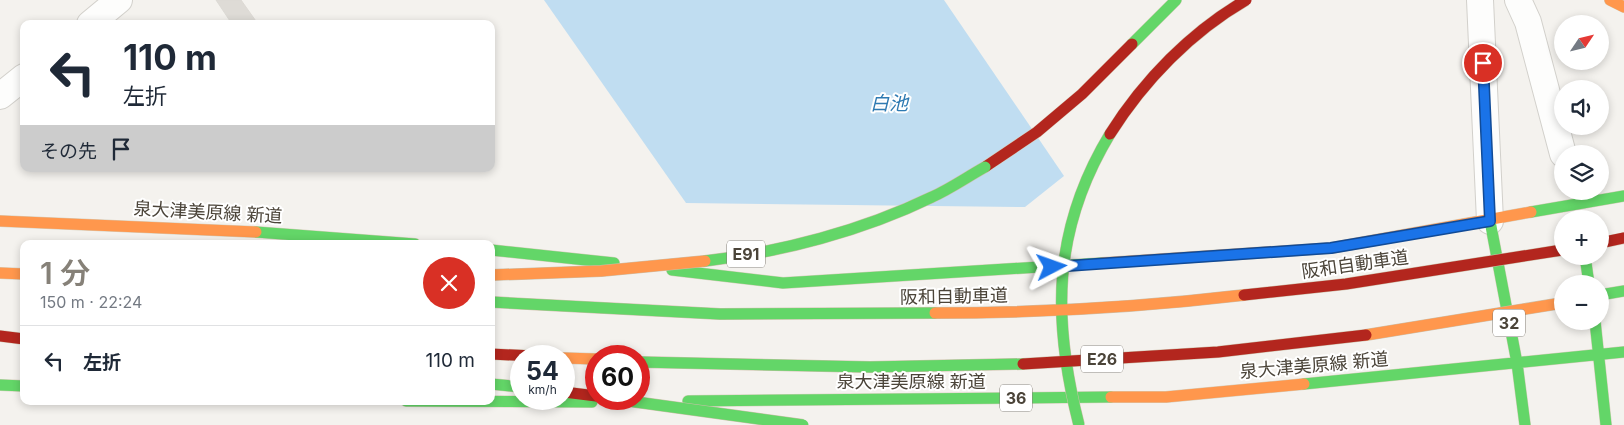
<!DOCTYPE html>
<html lang="ja">
<head>
<meta charset="utf-8">
<style>
	:root { --surface:#fff; --page:#f6f6f7; --text:#1f2937; --muted:#747a83; --line:#e0e1e3; --accent:#868178 }
	body { margin:0; font-family:Inter,"Noto Sans JP",sans-serif; background:var(--page); color:var(--text); height:100vh; display:flex; flex-direction:column; font-size:19px; white-space:nowrap }
	* { box-sizing:border-box; margin:0 }
	p { font-size:16px; color:var(--muted) }
	.icon { flex:none; width:28px; height:28px; fill:none; stroke:currentColor; stroke-width:2; stroke-linecap:round; stroke-linejoin:round }
	.map { position:relative; flex:1; overflow:hidden }
	.details { position:absolute; left:20px; top:240px; width:475px; height:165px; display:flex; flex-direction:column; background:var(--surface); border-radius:10px; box-shadow:0 2px 8px #0003 }
	.details>* { flex:none }
	.banner { position:absolute; left:20px; top:20px; width:475px; height:152px; border-radius:10px; box-shadow:0 2px 8px #0003; background:#fff; color:var(--text); overflow:hidden }
	.needle { width:32px; rotate:55deg }
	.buttons { position:absolute; left:1554px; top:15px; display:grid; gap:10px }
	.buttons a { display:grid; place-items:center; width:55px; height:55px; border-radius:50%; background:var(--surface); box-shadow:0 2px 8px #0003; font-size:25px }
	.speed { position:absolute; left:510px; top:345px; display:flex; gap:10px; font-size:25px; font-weight:700; text-align:center }
	.speed>* { display:grid; place-content:center; width:65px; height:65px; border-radius:50%; background:var(--surface); box-shadow:0 2px 8px #0003; line-height:1 }
	.speed small { font-size:12px; font-weight:400 }
	.speed .limit { border:8px solid #d22; background:#fff; color:#111 }
	.pin { position:absolute; display:grid; place-items:center; width:42px; height:42px; color:#fff; margin:-21px; border:2px solid #fff; border-radius:50%; box-shadow:0 1px 5px #0007 }
	.me { position:absolute; width:55px; margin:-28px; rotate:86deg; stroke-linejoin:round; filter:drop-shadow(0 0 4px #0008) }
	.turn { display:flex; align-items:center; gap:18px; height:105px; padding:0 20px; font-size:22px }
	.turn .icon { width:65px; height:65px; stroke-width:2.5 }
	.turn b { display:block; font-size:35px; line-height:42px }
	.then { display:flex; align-items:center; height:48px; padding:0 20px; background:#0003; gap:10px; font-size:19px }
	.round { display:grid; place-items:center; flex:none; width:52px; height:52px; border-radius:26px; background:var(--page) }
	.headline { display:flex; align-items:center; justify-content:space-between; height:85px; padding:0 20px }
	h1 { font-size:30px; font-weight:600; line-height:38px; color:var(--accent) }
	ul { padding:0; list-style:none }
	li { display:flex; align-items:center; gap:15px; height:70px; padding:0 20px; border-top:1px solid var(--line) }
	li div { flex:1 }
	li b { display:block; font-size:19px }
	li em { font-style:normal }
	.map>svg:first-child { display:block }
</style>
</head>
<body>
<div class="map">
<svg width="1624" height="425" viewBox="0 0 1624 425">
	<rect width="100%" height="100%" fill="#f4f2ee"/>
	<!-- water -->
	<path fill="#c0ddf1" d="M544,0H944L1064,176L1025,207L686,203Z"/>
	<!-- building -->
	<path fill="#dedbd6" stroke="#dcd9d4" d="M216,0H241L258,24H232Z"/>
	<g fill="none" stroke-linecap="round" stroke-linejoin="round">
		<defs>
			<path id="street" d="M1480,0L1490,221
				M1518,0L1528,22L1563,154
				M90,24L119,0
				M0,96L24,77"/>
			<path id="fast" d="M1132,44L1176,0
				M1531,212L1624,196
				M1490,221L1517,363L1525,425
				M256,232L415,244
				M491,250L614,263
				M1585,256L1589,284
				M672,270L783,283L1102,263
				M1600,295L1624,291
				M1595,321L1606,425
				M491,384L521,387
				M1304,384L1624,352
				M0,385L24,386
				M406,401L592,402
				M688,401L1111,397"/>
			<path id="slow" d="M1610,0L1624,7
				M0,221L256,232
				M1102,263L1331,248L1531,212
				M0,273L24,274
				M564,358L596,359
				M1111,397H1166L1304,384"/>
			<path id="jam" d="M985,167L1037,132L1082,94L1132,44
				M1600,243L1624,238
				M0,336L24,339
				M491,354L534,356
				M564,392L596,396"/>
		</defs>
		<!-- street casing -->
		<use href="#street" stroke="#d2d0cb" stroke-width="28"/>
		<!-- fast casing -->
		<use href="#fast" stroke="#d6cebb" stroke-width="12"/>
		<!-- slow casing -->
		<use href="#slow" stroke="#d6cebb" stroke-width="12"/>
		<!-- jam casing -->
		<use href="#jam" stroke="#d6cebb" stroke-width="12"/>
		<!-- street -->
		<use href="#street" stroke="#fdfdfc" stroke-width="26"/>
		<!-- fast -->
		<use href="#fast" stroke="#63d668" stroke-width="11"/>
		<!-- slow -->
		<use href="#slow" stroke="#ff974d" stroke-width="11"/>
		<!-- jam -->
		<use href="#jam" stroke="#b3261e" stroke-width="11"/>
		<defs>
			<path id="fast-bridge" d="M705,261C781,252 862,231 932,197C950,189 967,177 985,167
				M491,302L720,314L935,313
				M639,362L870,367L1023,364
				M614,399L803,425
				M1079,425C1052,319 1052,230 1110,134"/>
			<path id="slow-bridge" d="M491,275L601,271L705,261
				M935,313C1039,313 1142,307 1244,295
				M1366,335L1562,303"/>
			<path id="jam-bridge" d="M1110,134C1144,80 1191,32 1246,0
				M1244,295L1346,284L1562,250
				M1023,364L1218,352L1366,335"/>
		</defs>
		<!-- fast-bridge casing -->
		<use href="#fast-bridge" stroke="#ccbfa9" stroke-width="12" stroke-linecap="butt"/>
		<!-- slow-bridge casing -->
		<use href="#slow-bridge" stroke="#ccbfa9" stroke-width="12" stroke-linecap="butt"/>
		<!-- jam-bridge casing -->
		<use href="#jam-bridge" stroke="#ccbfa9" stroke-width="12" stroke-linecap="butt"/>
		<!-- fast-bridge -->
		<use href="#fast-bridge" stroke="#63d668" stroke-width="11"/>
		<!-- slow-bridge -->
		<use href="#slow-bridge" stroke="#ff974d" stroke-width="11"/>
		<!-- jam-bridge -->
		<use href="#jam-bridge" stroke="#b3261e" stroke-width="11"/>
	</g>
	<g fill="none" stroke-linecap="round" stroke-linejoin="round">
		<defs>
			<path id="route" d="M1052,267L1331,248L1490,221L1483,63"/>
		</defs>
		<!-- route casing -->
		<use href="#route" stroke="#114b97" stroke-width="12"/>
		<!-- route -->
		<use href="#route" stroke="#1a73e8" stroke-width="9"/>
	</g>
	<g text-anchor="middle" dominant-baseline="central" stroke-width="4" stroke-linejoin="round" paint-order="stroke">
		<!-- shield labels -->
		<g fill="#fff" stroke="#817c74" stroke-width="1">
			<rect x="727" y="240.5" width="38" height="27" rx="4"/>
			<rect x="1493" y="309.5" width="32" height="27" rx="4"/>
			<rect x="1081" y="345.5" width="42" height="27" rx="4"/>
			<rect x="1000" y="384.5" width="32" height="27" rx="4"/>
		</g>
		<g font-size="16" font-weight="bold" fill="#4b4439">
			<text x="746" y="254">E91</text>
			<text x="1509" y="323">32</text>
			<text x="1102" y="359">E26</text>
			<text x="1016" y="398">36</text>
		</g>
		<!-- street labels -->
		<g font-size="18" fill="#4b4439" stroke="#fff">
			<text transform="translate(208 212) rotate(3)">泉大津美原線 新道</text>
			<text transform="translate(1355 264) rotate(-8)">阪和自動車道</text>
			<text transform="translate(954 296) rotate(-1)">阪和自動車道</text>
			<text transform="translate(1314 365) rotate(-5)">泉大津美原線 新道</text>
			<text x="911" y="381">泉大津美原線 新道</text>
		</g>
		<!-- water labels -->
		<g font-size="19" font-style="italic" fill="#2e7ab2" stroke="#fff">
			<text x="889" y="103">白池</text>
		</g>
	</g>
</svg>
<div class="buttons">
<a><svg class="needle" viewBox="-14 -14 28 28"><path d="M0-13l5 13h-10z" fill="#e53935"/><path d="M0 13l5-13h-10z" fill="#747a83"/></svg></a>
<a><svg class="icon" aria-label="sound" viewBox="0 0 24 24"><path d="M4 9h4l5-4v14l-5-4H4zM17 9q2 3 0 6"/></svg></a>
<a><svg class="icon" aria-label="layers" viewBox="0 0 24 24"><path d="M12 4l9 5-9 5-9-5zM3 14l9 5 9-5"/></svg></a>
<a>+</a>
<a>−</a>
</div>
<div class="speed"><div>54<small>km/h</small></div><div class="limit">60</div></div>
<div class="pin" style="left:1483px;top:63px;background:#d93025"><svg class="icon" aria-label="arrive" viewBox="0 0 24 24"><path d="M6 21V4h12l-3 4 3 4H6"/></svg></div>
<svg class="me" style="left:1052px;top:267px" viewBox="-20 -20 40 40"><path d="M0-17L14 15 0 8-14 15z" fill="#1a73e8" stroke="#fff" stroke-width="4"/></svg>
<div class="banner">
<div class="turn"><svg class="icon" aria-label="left" viewBox="0 0 24 24"><path d="M17 20v-9H6M10 6l-5 5 5 5"/></svg><div><b>110 m</b>左折</div></div>
<div class="then">その先<svg class="icon" aria-label="arrive" viewBox="0 0 24 24"><path d="M6 21V4h12l-3 4 3 4H6"/></svg></div>
</div>
<section class="details">
<div class="headline"><div><h1>1 分</h1><p>150 m · 22:24</p></div><a class="round" style="background:#d93025;color:#fff"><svg class="icon" aria-label="close" viewBox="0 0 24 24"><path d="M6 6l12 12M18 6L6 18"/></svg></a></div>
<ul>
<li><svg class="icon" aria-label="left" viewBox="0 0 24 24"><path d="M17 20v-9H6M10 6l-5 5 5 5"/></svg><div><b>左折</b></div><em>110 m</em></li>
</ul>
</section>
</div>
</body>
</html>
